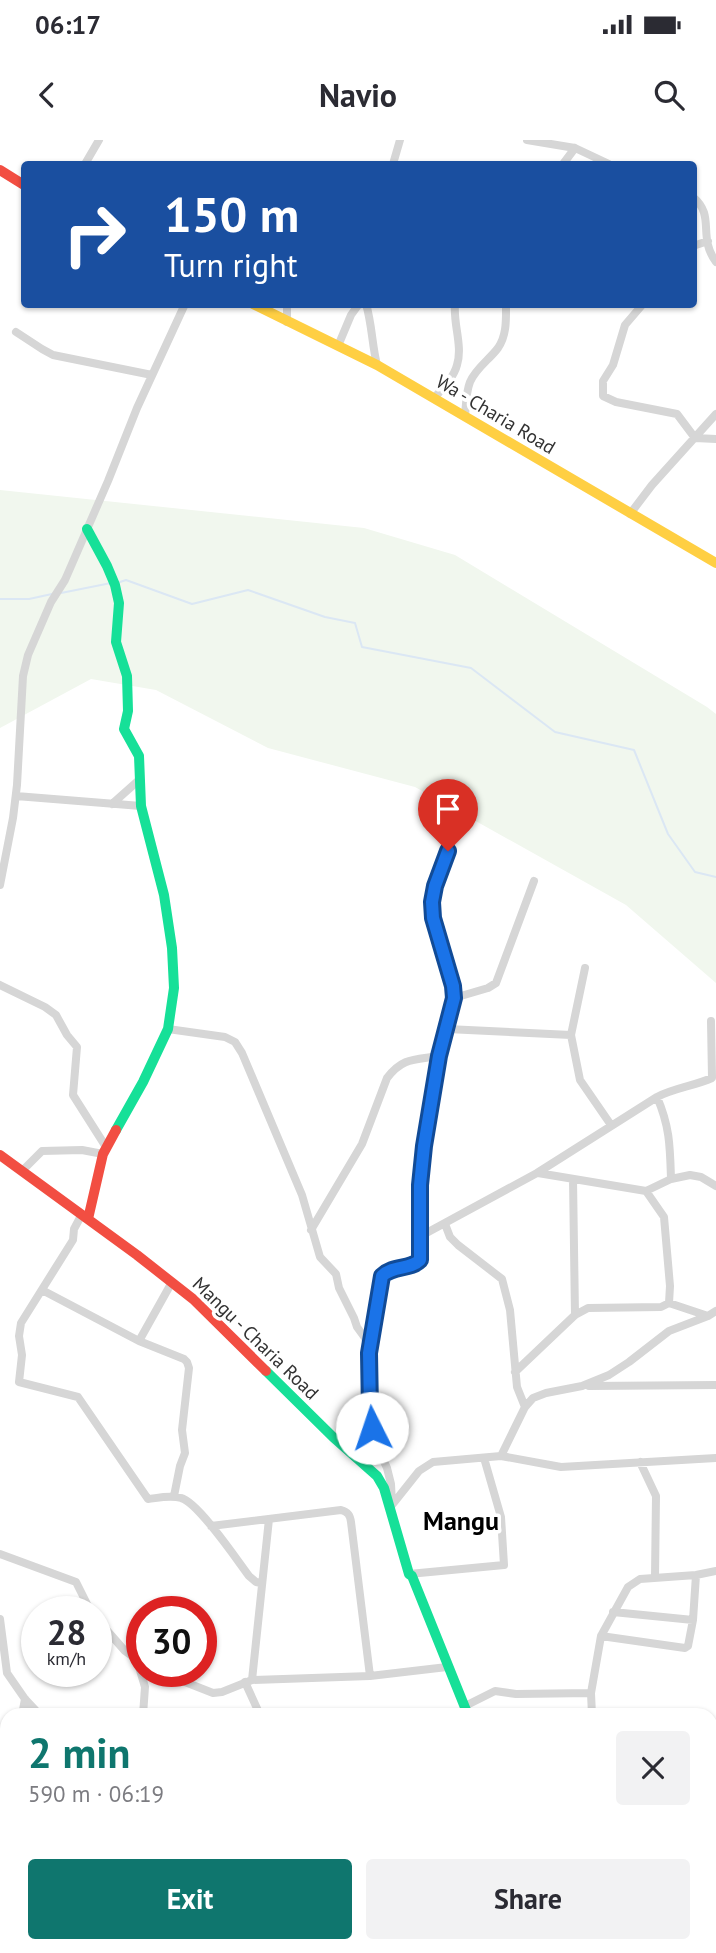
<!DOCTYPE html>
<html lang="en">
<head>
<meta charset="utf-8">
<style>
	:root { --surface:#fff; --page:#f2f2f3; --text:#2b2b33; --muted:#7c7c81; --accent:#0f766e }
	body { margin:0; font-family:"PT Sans",sans-serif; background:var(--page); color:var(--text); height:100vh; display:flex; flex-direction:column; font-size:26px; white-space:nowrap }
	* { box-sizing:border-box; margin:0 }
	p { font-size:23px; color:var(--muted) }
	.icon { flex:none; width:38px; height:38px; fill:none; stroke:currentColor; stroke-width:2; stroke-linecap:round; stroke-linejoin:round }
	.map { position:relative; flex:1; overflow:hidden }
	.panel { position:absolute; left:0px; top:1568px; width:718px; height:245px; display:flex; flex-direction:column; background:var(--surface); border-radius:21px 21px 0 0; box-shadow:0 2px 5px #0004 }
	.panel>* { flex:none }
	.top-card { position:absolute; left:21px; top:21px; width:676px; height:147px; border-radius:7px; box-shadow:0 2px 5px #0004; background:#1a4fa0; color:#fff; overflow:hidden }
	.speed { position:absolute; left:21px; top:1456px; display:flex; gap:14px; font-size:35px; font-weight:700; text-align:center }
	.speed>* { display:grid; place-content:center; width:91px; height:91px; border-radius:50%; background:var(--surface); box-shadow:0 2px 5px #0004; line-height:1 }
	.speed small { font-size:18px; font-weight:400 }
	.speed .limit { border:10px solid #d22; background:#fff; color:#111 }
	.pin { position:absolute; display:grid; place-items:center; width:60px; height:60px; color:#fff; margin:-72px -30px; border-radius:50% 50% 50% 0; rotate:-45deg; box-shadow:0 0 7px #0007 }
	.pin .icon { rotate:45deg }
	.me { position:absolute; width:77px; margin:-38px; rotate:356deg; stroke-linejoin:round; filter:drop-shadow(0 0 5px #0008) }
	.turn { display:flex; align-items:center; gap:24px; height:147px; padding:0 28px; font-size:32px }
	.turn .icon { width:91px; height:91px; stroke-width:2.5 }
	.turn b { display:block; font-size:49px; line-height:60px }
	.round { display:grid; place-items:center; flex:none; width:74px; height:74px; border-radius:7px; background:var(--page) }
	.head { display:flex; align-items:center; justify-content:space-between; height:119px; padding:0 28px }
	h1 { font-size:42px; font-weight:700; line-height:52px; color:var(--accent) }
	.button { display:flex; gap:14px; margin-top:auto; padding:14px 28px }
	.button a { flex:1; height:80px; border-radius:7px; background:var(--accent); color:#fff; font-size:28px; font-weight:700; line-height:80px; text-align:center }
	.button a+a { background:var(--page); color:var(--text) }
	.status { display:flex; justify-content:space-between; align-items:center; height:49px; padding:0 35px; background:var(--surface); direction:ltr }
	.status svg { height:19px; fill:currentColor }
	header { display:flex; justify-content:space-between; align-items:center; height:91px; padding:0 28px; background:var(--surface); font-size:32px; font-weight:700 }
	.map>svg:first-child { display:block }
</style>
</head>
<body>
<div class="status"><b>06:17</b><svg viewBox="0 0 49 12"><path d="M0 12V9h3v3zM5 12V6h3v6zM10 12V3h3v9zM15 12V0h3v12zM26 1h20v11H26zM47 4h2v5h-2z"/></svg></div>
<header><svg class="icon" aria-label="back" viewBox="0 0 24 24"><path d="M15 5l-7 7 7 7"/></svg>Navio<svg class="icon" aria-label="search" viewBox="0 0 24 24"><circle cx="10" cy="10" r="6"/><path d="M15 15l6 6"/></svg></header>
<div class="map">
<svg width="716" height="1813" viewBox="0 0 716 1813">
	<rect width="100%" height="100%" fill="#fff"/>
	<!-- green -->
	<path fill="#f1f7ee" d="M0,350L364,388L455,415L707,567L716,574V843L626,765L415,647L268,608L156,550L91,539L0,588Z"/>
	<g fill="none" stroke-linecap="round" stroke-linejoin="round">
		<!-- stream -->
		<path stroke="#dbe7f4" stroke-width="2" d="M120,442L126,440L192,464L248,450L325,477L355,483L362,507L471,528L555,592L634,610L668,694L695,732L716,737
			M61,453L111,443
			M0,459H29L52,454"/>
		<!-- street -->
		<path stroke="#d6d6d6" stroke-width="8" d="M527,0L575,8L609,24
			M85,24L99,0
			M393,24L400,0
			M563,24L575,8
			M693,57C716,76 697,96 716,122
			M693,106L708,101
			M287,164V182
			M366,164C372,184 372,205 377,225
			M643,164L625,185L613,225L603,241V256L616,262L677,274L695,298L716,299
			M16,192L42,209L53,215L152,235
			M338,206L351,175L359,164
			M435,257C443,248 454,237 457,225C463,206 453,184 455,164
			M465,276C466,265 466,252 470,242C476,228 489,220 498,208C507,195 506,179 506,164
			M630,374L652,345L716,274
			M16,656L141,666
			M112,664L139,640
			M0,745L13,678L17,645L23,536L28,515L51,462L65,440L108,341L137,268L185,164
			M0,845L45,867L56,875L67,895L77,907L73,955L106,1007
			M454,858L488,848L496,843L534,741
			M168,889L225,897L235,902L242,913L302,1055L320,1117L336,1134L339,1148L354,1178L357,1187L365,1198L368,1209
			M447,889L571,895L585,828
			M571,895L580,940L611,985
			M657,957C670,987 670,1007 671,1039
			M22,1031L42,1011L82,1010L103,1014
			M538,1033L646,1051L671,1039L690,1035L701,1037L716,1046
			M573,1039L575,1175
			M646,1051L664,1077L670,1146L669,1163
			M82,1074L74,1089L73,1100L21,1183L19,1196L22,1215L19,1242L78,1257L148,1359C158,1358 170,1355 181,1358C198,1362 237,1420 249,1436L256,1442L261,1443
			M445,1084L450,1097L458,1105L502,1139L510,1170L517,1247L525,1267
			M311,1090L362,1004L387,938C403,917 415,920 439,916
			M419,1097L537,1033L657,957C674,948 694,946 712,938L711,881
			M42,1150L139,1201L184,1219L187,1222L189,1228L182,1290L185,1313L180,1326L174,1356
			M139,1201L172,1142
			M515,1232L575,1175L588,1168L661,1167L669,1163L708,1176
			M589,1246L716,1245
			M501,1316L525,1267L533,1258L546,1253L582,1246L609,1235L629,1222L669,1191L708,1176L716,1171
			M640,1322L656,1356L655,1437
			M392,1364L391,1344L387,1328L376,1304L370,1271L369,1213L382,1136C393,1125 410,1130 420,1120V1045L424,1006L439,916L454,858L453,846L433,778L432,762L435,746L448,711
			M392,1365L419,1331L433,1322L501,1316L561,1327L716,1318
			M211,1386L341,1370C348,1372 350,1375 351,1382L370,1536
			M0,1414L76,1442L91,1472
			M409,1434L504,1425L501,1377L484,1318
			M613,1472L693,1480
			M96,1478L125,1511L142,1523
			M0,1479L7,1533L25,1559L40,1575
			M601,1496L685,1508L688,1506L693,1480L696,1435
			M137,1520L145,1547L143,1575
			M157,1531L213,1553L222,1552L252,1540L370,1536L447,1527
			M252,1540L269,1379
			M245,1542L260,1575
			M465,1566L495,1551L516,1554L591,1553
			M22,1575L25,1559
			M592,1575L591,1553L601,1496L628,1447L640,1439L696,1435L716,1431
			M0,1625L7,1621
			M710,1706H716
			M0,1779H7
			M130,1806L175,1813
			M416,1806L417,1813
			M607,1806V1813
			M482,1813L483,1806"/>
		<!-- fast -->
		<path stroke="#16e098" stroke-width="10" d="M87,389L107,426L115,445L119,463L116,502L127,536L128,571L124,589L139,616L141,666L164,755L172,808L174,848L168,889L143,942L116,990
			M266,1231L333,1297L377,1336L384,1348L409,1434L412,1436L468,1575"/>
		<!-- slow -->
		<path stroke="#ffcf43" stroke-width="10" d="M253,164L377,225L716,423
			M542,1806L546,1813"/>
		<!-- jam -->
		<path stroke="#f24e42" stroke-width="10" d="M0,30L24,45
			M0,1015L137,1115L193,1159L266,1231
			M88,1079L103,1014L116,990"/>
	</g>
	<g fill="none" stroke-linecap="round" stroke-linejoin="round">
		<defs>
			<path id="route" d="M372,1288L370,1271L369,1213L382,1136C393,1125 410,1130 420,1120V1045L424,1006L439,916L454,858L453,846L433,778L432,762L435,746L448,711"/>
		</defs>
		<!-- route casing -->
		<use href="#route" stroke="#114b97" stroke-width="18"/>
		<!-- route -->
		<use href="#route" stroke="#1a73e8" stroke-width="12"/>
	</g>
	<g text-anchor="middle" dominant-baseline="central" stroke-width="7" stroke-linejoin="round" paint-order="stroke">
		<!-- street labels -->
		<g font-size="19" fill="#323232" stroke="#fff">
			<text transform="translate(496 274) rotate(31)">Wa - Charia Road</text>
			<text transform="translate(256 1198) rotate(44)">Mangu - Charia Road</text>
		</g>
		<!-- district labels -->
		<g font-size="26" font-weight="bold" fill="#000" stroke="#fff">
			<text x="461" y="1380">Mangu</text>
		</g>
	</g>
</svg>
<div class="speed"><div>28<small>km/h</small></div><div class="limit">30</div></div>
<div class="pin" style="left:448px;top:711px;background:#d93025"><svg class="icon" aria-label="arrive" viewBox="0 0 24 24"><path d="M6 21V4h12l-3 4 3 4H6"/></svg></div>
<svg class="me" style="left:372px;top:1288px" viewBox="-20 -20 40 40"><circle r="19" fill="#fff"/><path d="M0-13L10 11 0 6-10 11z" fill="#1a73e8"/></svg>
<div class="top-card">
<div class="turn"><svg class="icon" aria-label="right" viewBox="0 0 24 24"><path d="M7 20v-9h11M14 6l5 5-5 5"/></svg><div><b>150 m</b>Turn right</div></div>
</div>
<section class="panel">
<div class="head"><div><h1>2 min</h1><p>590 m · 06:19</p></div><a class="round"><svg class="icon" aria-label="close" viewBox="0 0 24 24"><path d="M6 6l12 12M18 6L6 18"/></svg></a></div>
<div class="button"><a>Exit</a><a>Share</a></div>
</section>
</div>
</body>
</html>
